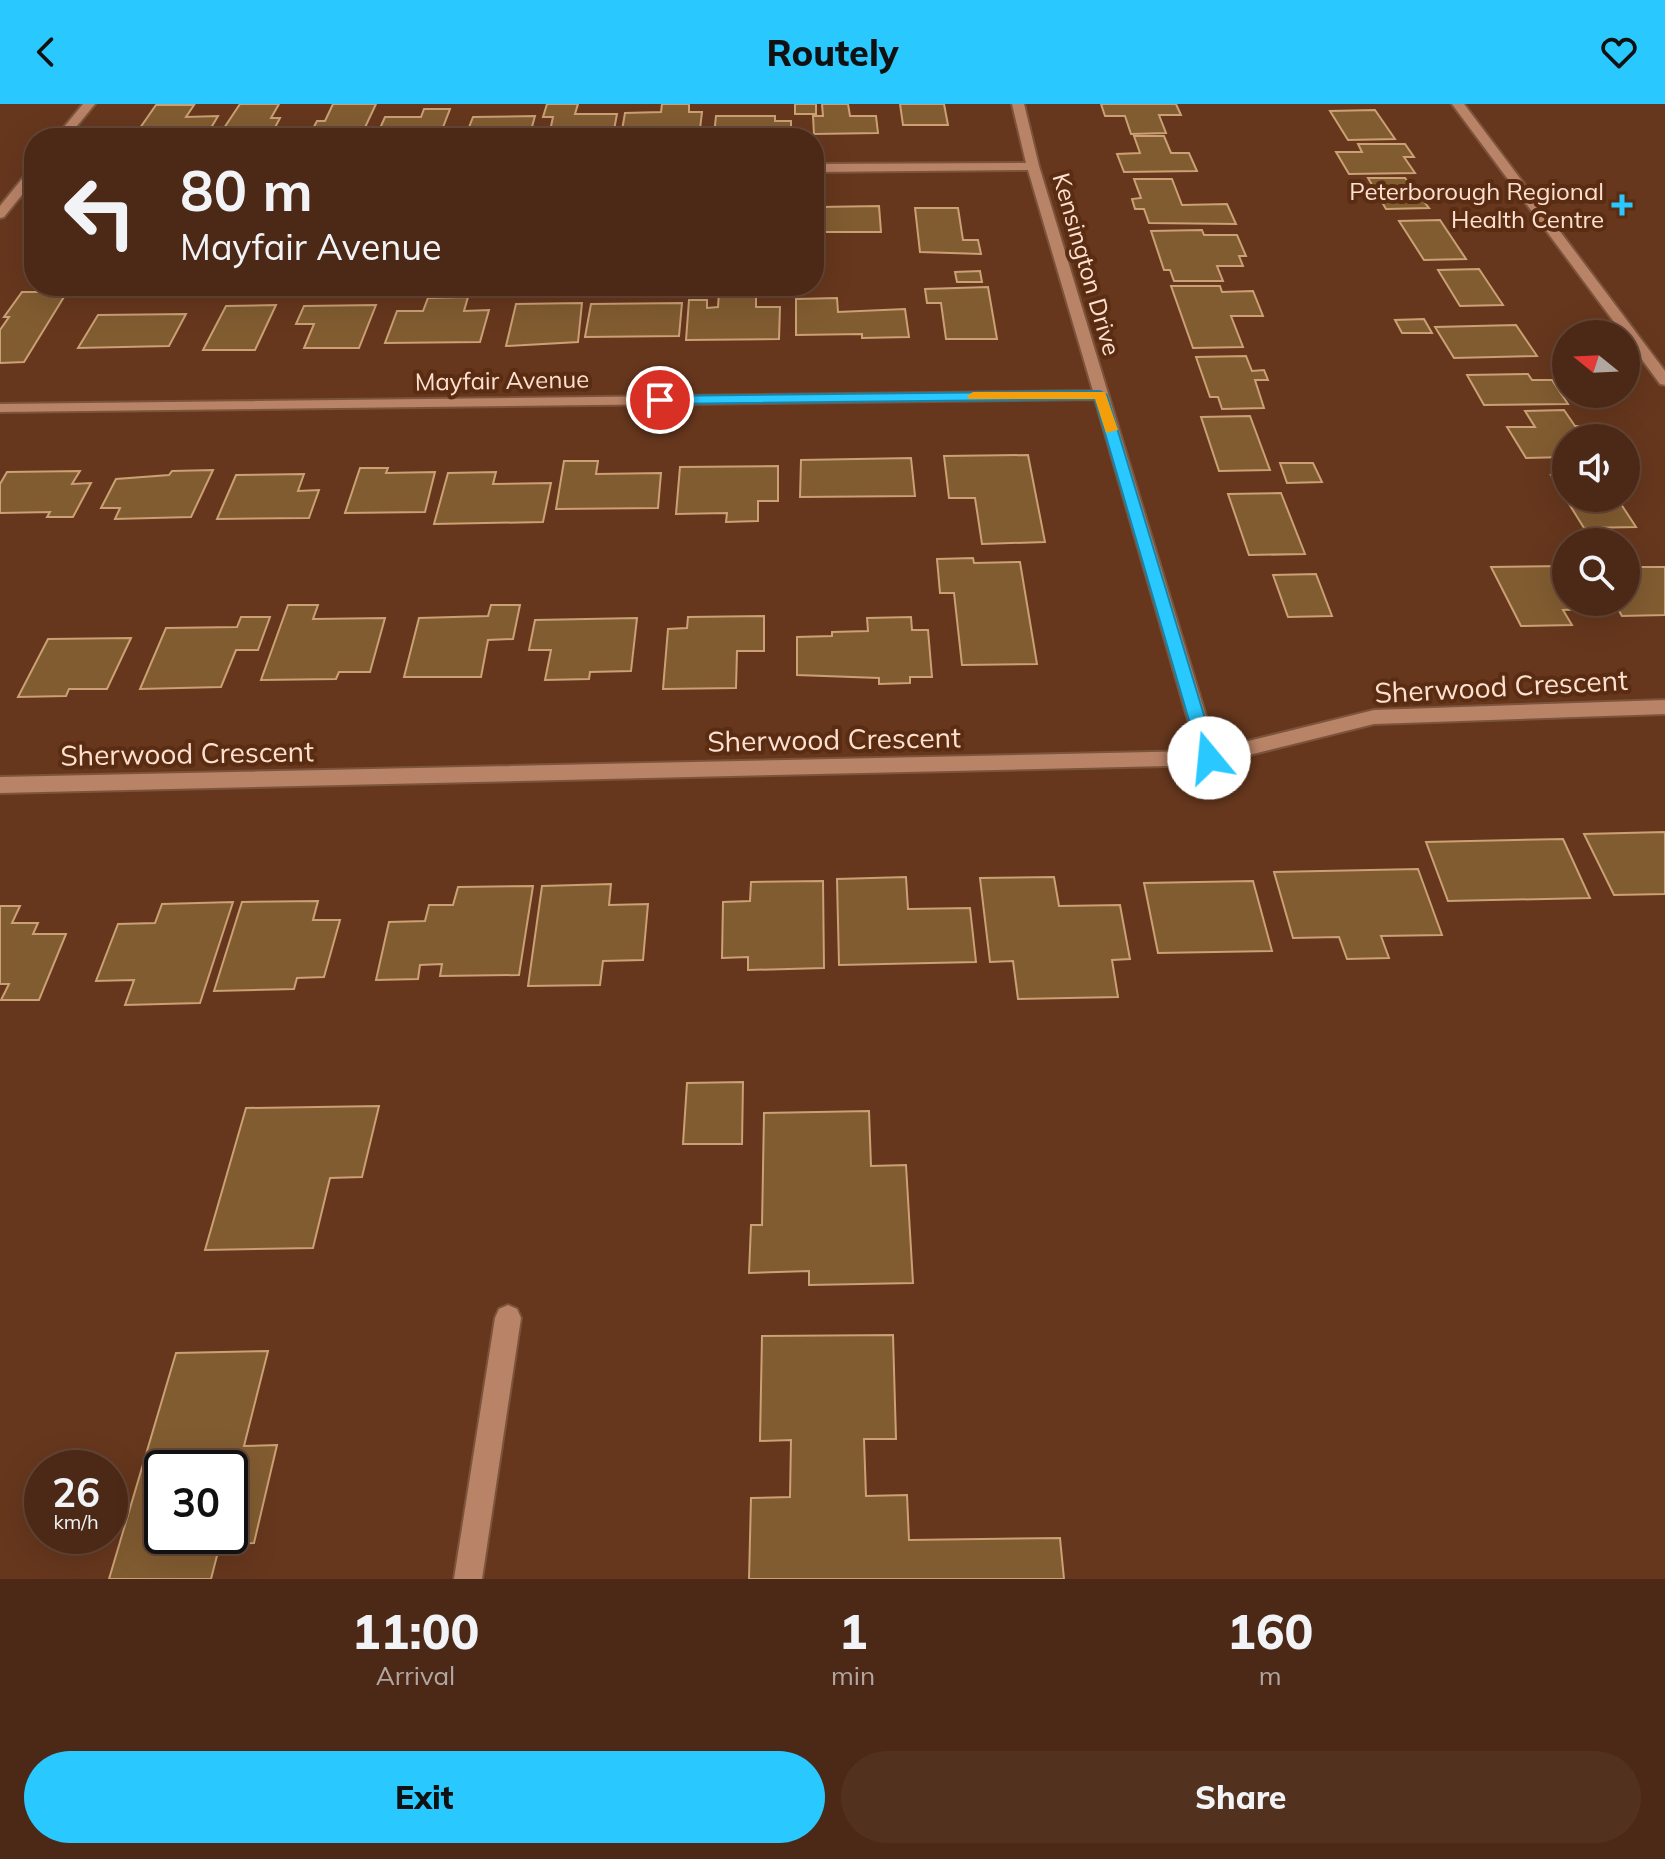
<!DOCTYPE html>
<html lang="en">
<head>
<meta charset="utf-8">
<style>
	:root { --surface:#4c2916; --page:#53311f; --text:#f1f3f6; --muted:#b2a6a1; --line:#634535; --accent:#29c8ff }
	body { margin:0; font-family:Mulish,sans-serif; background:var(--page); color:var(--text); height:100vh; display:flex; flex-direction:column; font-size:30px; white-space:nowrap }
	* { box-sizing:border-box; margin:0 }
	p { font-size:26px; color:var(--muted) }
	.icon { flex:none; width:44px; height:44px; fill:none; stroke:currentColor; stroke-width:2; stroke-linecap:round; stroke-linejoin:round }
	.map { position:relative; height:1475px; overflow:hidden }
	.side { display:flex; flex-direction:column; background:var(--surface); flex:1 }
	.side>* { flex:none }
	.hud { position:absolute; left:24px; top:24px; width:800px; height:168px; border-radius:32px; box-shadow:0 8px 32px #0002,0 0 0 2px var(--line); background:#4c2916; color:var(--text); overflow:hidden }
	.needle { width:52px; rotate:288deg }
	.tools { position:absolute; left:1552px; top:216px; display:grid; gap:16px }
	.tools a { display:grid; place-items:center; width:88px; height:88px; border-radius:50%; background:var(--surface); box-shadow:0 8px 32px #0002,0 0 0 2px var(--line); font-size:40px }
	.speed { position:absolute; left:24px; top:1346px; display:flex; gap:16px; font-size:40px; font-weight:700; text-align:center }
	.speed>* { display:grid; place-content:center; width:104px; height:104px; border-radius:50%; background:var(--surface); box-shadow:0 8px 32px #0002,0 0 0 2px var(--line); line-height:1 }
	.speed small { font-size:20px; font-weight:400 }
	.speed .limit { border:4px solid #111; border-radius:12px; background:#fff; color:#111 }
	.pin { position:absolute; display:grid; place-items:center; width:68px; height:68px; color:#fff; margin:-34px; border:4px solid #fff; border-radius:50%; box-shadow:0 2px 8px #0007 }
	.me { position:absolute; width:88px; margin:-44px; rotate:343deg; stroke-linejoin:round; filter:drop-shadow(0 0 6px #0008) }
	.turn { display:flex; align-items:center; gap:28px; height:168px; padding:0 24px; font-size:36px }
	.turn .icon { width:104px; height:104px; stroke-width:2.5 }
	.turn b { display:block; font-size:56px; line-height:68px }
	.eta { display:flex; justify-content:space-evenly; align-items:center; height:136px; text-align:center }
	.eta b { font-size:48px; font-weight:800; line-height:56px }
	.button { display:flex; gap:16px; margin-top:auto; padding:16px 24px }
	.button a { flex:1; height:92px; border-radius:48px; background:var(--accent); color:#111; font-size:32px; font-weight:800; line-height:92px; text-align:center }
	.button a+a { background:var(--page); color:var(--text) }
	header { display:flex; justify-content:space-between; align-items:center; height:104px; padding:0 24px; background:var(--accent); color:#111; font-size:36px; font-weight:800 }
	.map>svg:first-child { display:block }
</style>
</head>
<body>
<header><svg class="icon" aria-label="back" viewBox="0 0 24 24"><path d="M15 5l-7 7 7 7"/></svg>Routely<svg class="icon" aria-label="heart" viewBox="0 0 24 24"><path d="M12 20l-8-8c-3-5 5-10 8-4 3-6 11-1 8 4z"/></svg></header>
<div class="map">
<svg width="1665" height="1475" viewBox="0 0 1665 1475">
	<rect width="100%" height="100%" fill="#66371d"/>
	<!-- building -->
	<path fill="#825c31" stroke="#caa074" stroke-width="2" fill-rule="evenodd" d="M240,0H279L271,14H280L270,33H218Z
		M333,0H376L361,32H309L317,17H325Z
		M547,0H578L575,10H617L614,26L550,27L553,13H543Z
		M662,0H689V8H702L700,25L622,26L625,9L661,8Z
		M795,0H816V10H795Z
		M822,0H848L850,12H876L878,29L814,30L813,12H823Z
		M900,0H944L948,21H903Z
		M1101,0H1176L1181,11H1159L1166,29L1131,30L1125,12H1105Z
		M156,1H194L186,13L218,12L205,34H133Z
		M424,5H450L440,31H377L385,13H421Z
		M1375,6L1395,35L1348,36L1330,7Z
		M535,12L530,30L466,31L473,13Z
		M716,12H775V17H791V32L714,31Z
		M1134,32H1164L1171,49H1189L1197,67L1124,68L1117,50L1140,49Z
		M1358,40H1405L1414,53H1404L1415,69L1349,70L1336,48H1362Z
		M1368,74H1405L1429,104L1386,105Z
		M1134,75H1172L1182,101L1227,100L1236,120L1149,119L1144,105H1135L1132,95L1141,94Z
		M879,102L881,128H819V124L814,125V106H819V103Z
		M915,104H958L963,136H978L981,150L920,148Z
		M1440,116L1466,155L1424,156L1399,117Z
		M1202,126L1204,131H1237L1246,152H1239L1243,162H1217L1223,177H1174L1170,166H1164L1151,127Z
		M1479,165L1503,201L1460,202L1438,166Z
		M980,167L982,178H957L955,168Z
		M1171,182H1220L1222,188L1253,187L1263,212H1231L1243,243L1193,244Z
		M988,183L997,235H946L941,199H927L925,185Z
		M22,188H67L24,258L0,259V226L9,213H4Z
		M719,188H756V203H780L779,235L686,236L689,196H707V204L718,203Z
		M468,193L464,207L489,206L480,238L385,239L397,207H423L428,194Z
		M837,194L838,208L905,205L909,233L862,234V230L796,231V195Z
		M582,199L578,238L506,242L516,200Z
		M682,199L679,232L585,233L591,200Z
		M276,201L255,246H203L226,202Z
		M376,201L359,244H304L314,220H296L304,202Z
		M186,210L169,242L78,244L98,211Z
		M1424,215L1432,229H1402L1395,216Z
		M1516,221L1537,252L1454,254L1435,223Z
		M1246,252L1252,267L1264,266L1268,276H1255L1264,304L1222,305L1218,293H1210L1196,253Z
		M1528,270L1532,276H1552L1568,300L1484,301L1467,271Z
		M1564,306L1575,322H1584L1592,334H1566V353L1526,354L1507,323H1535L1525,307Z
		M1250,312L1270,366L1219,367L1201,313Z
		M1028,351L1045,438L982,440L975,394H949L944,352Z
		M911,354L915,392L800,393L801,356Z
		M564,357H598L596,370L661,369L658,404L556,405Z
		M1280,359H1313L1322,378L1287,379Z
		M778,362V397H758V417L726,418L727,409L676,410L680,363Z
		M360,364H388L386,369L435,368L425,408L345,409Z
		M213,366L191,413L115,415L120,404H101L116,375L169,371L172,367Z
		M80,367L72,380L91,379L73,413H47L50,408L0,409V380L7,368Z
		M496,368L493,380L551,379L543,418L434,420L448,369Z
		M304,370L298,387L319,386L309,414L217,415L236,371Z
		M1566,370V394H1617L1636,423L1584,424L1551,371Z
		M1281,389L1305,450L1249,451L1228,390Z
		M973,454L974,459L1020,458L1037,560L962,561L954,489H940L937,455Z
		M1565,462L1566,498H1586L1590,505L1563,506L1572,521L1521,522L1491,463Z
		M1639,463H1665V511L1622,512L1614,498H1626V464Z
		M1316,470L1332,512L1288,513L1273,471Z
		M288,501H318L313,515L385,514L370,568H339L336,575L261,576Z
		M491,501H520L513,535L488,536L481,573H404L419,514L488,512Z
		M764,512V547H737L736,584L663,585L668,525L687,524L688,513Z
		M241,513H270L258,546H236L221,583L140,585L166,524L237,523Z
		M911,513L912,526H928L932,573H910V579L879,580V574L797,571V533L832,532V528L868,527L867,514Z
		M637,514L631,567L590,568L589,575L545,576L551,546H529L535,516Z
		M131,534L107,585H69L66,592L18,593L48,535Z
		M1665,728V790L1614,791L1584,730Z
		M1563,735L1590,794L1448,797L1426,738Z
		M1418,765L1442,831L1381,832L1389,854L1347,855L1339,833L1293,834L1274,768Z
		M906,773L908,805L970,804L976,858L839,861L837,775Z
		M1054,773L1059,802L1120,801L1130,855L1112,856L1118,893L1018,895L1013,857L990,858L980,774Z
		M823,777L824,864L748,866V853L722,854L723,798L750,797L751,778Z
		M1253,777L1272,847L1158,849L1144,779Z
		M611,780L609,801L648,800L643,856L603,857L600,881L528,882L542,782Z
		M533,782L519,871L440,872L442,860L420,861L418,875L376,876L389,818L425,817L429,801H453L458,783Z
		M318,797L313,816H340L324,873L297,874L294,885L214,887L242,798Z
		M233,798L200,899L125,901L134,876L96,877L118,820L155,819L162,800Z
		M0,802H20L12,819H38L33,830H66L39,896H1L9,880H0Z
		M743,978L742,1040H683L687,979Z
		M379,1002L362,1073L330,1074L313,1144L205,1146L246,1004Z
		M869,1007L871,1062L906,1061L913,1179L809,1181V1167L749,1169L751,1121H762L764,1009Z
		M893,1231L896,1335H864L866,1392L907,1391L909,1436L1060,1434L1064,1475H749L751,1394L790,1393L791,1336L760,1337L762,1232Z
		M268,1247L244,1342L277,1341L254,1439L220,1440L211,1475H109L176,1249ZM162,1364H230V1432H162Z"/>
	<g fill="none" stroke-linecap="round" stroke-linejoin="round">
		<defs>
			<path id="minor" d="M83,0H95L67,34H55Z
				M1012,0H1024L1039,62L1216,645L1374,606L1665,596V610L1374,620L1209,661L0,689V673L1197,647L1095,295L0,308V300L1093,287L1028,66L814,68V60L1026,59Z
				M1452,0H1464L1665,267V281L1660,280L1626,234V230H1623Z
				M34,64V76L4,113L0,114V102L30,65Z
				M508,1201L517,1205L521,1214L482,1475H454L495,1214L499,1205Z"/>
		</defs>
		<!-- minor casing -->
		<use href="#minor" stroke="#7c543b" stroke-width="4"/>
		<!-- minor -->
		<use href="#minor" fill="#b98367" fill-rule="evenodd"/>
	</g>
	<!-- route -->
	<path fill="#29c8ff" stroke="#1b82a6" stroke-width="2" d="M1100,287L1107,291L1217,654L1209,661L1200,654L1095,295L660,300L654,296L660,292Z"/>
	<!-- slow -->
	<path fill="#f59e0b" d="M973,288H1105L1118,326L1106,329L1095,295H969L967,292Z"/>
	<!-- markers -->
	<path fill="#29c8ff" stroke="#5a2c12" stroke-width="3" d="M1618 89h8v8h8v8h-8v8h-8v-8h-8v-8h8z"/>
	<g text-anchor="middle" dominant-baseline="central" stroke-width="8" stroke-linejoin="round" paint-order="stroke">
		<!-- far-poi labels -->
		<g font-size="24" fill="#fee0d1" stroke="#5a2c12" text-anchor="end">
			<text x="1604" y="87">Peterborough Regional<tspan x="1604" dy="28">Health Centre</tspan></text>
		</g>
		<!-- far-street labels -->
		<g font-size="24" fill="#fee0d1" stroke="#5a2c12">
			<text transform="translate(1087 160) rotate(74)">Kensington Drive</text>
			<text transform="translate(502 276) rotate(-1)">Mayfair Avenue</text>
		</g>
		<!-- street labels -->
		<g font-size="28" fill="#fee0d1" stroke="#5a2c12">
			<text transform="translate(1501 582) rotate(-3)">Sherwood Crescent</text>
			<text transform="translate(834 635) rotate(-1)">Sherwood Crescent</text>
			<text transform="translate(187 649) rotate(-1)">Sherwood Crescent</text>
		</g>
	</g>
</svg>
<div class="tools">
<a><svg class="needle" viewBox="-14 -14 28 28"><path d="M0-13l5 13h-10z" fill="#e53935"/><path d="M0 13l5-13h-10z" fill="#b2a6a1"/></svg></a>
<a><svg class="icon" aria-label="sound" viewBox="0 0 24 24"><path d="M4 9h4l5-4v14l-5-4H4zM17 9q2 3 0 6"/></svg></a>
<a><svg class="icon" aria-label="search" viewBox="0 0 24 24"><circle cx="10" cy="10" r="6"/><path d="M15 15l6 6"/></svg></a>
</div>
<div class="speed"><div>26<small>km/h</small></div><div class="limit">30</div></div>
<div class="pin" style="left:660px;top:296px;background:#d93025"><svg class="icon" aria-label="arrive" viewBox="0 0 24 24"><path d="M6 21V4h12l-3 4 3 4H6"/></svg></div>
<svg class="me" style="left:1209px;top:654px" viewBox="-20 -20 40 40"><circle r="19" fill="#fff"/><path d="M0-13L10 11 0 6-10 11z" fill="#29c8ff"/></svg>
<div class="hud">
<div class="turn"><svg class="icon" aria-label="left" viewBox="0 0 24 24"><path d="M17 20v-9H6M10 6l-5 5 5 5"/></svg><div><b>80 m</b>Mayfair Avenue</div></div>
</div>
</div>
<section class="side">
<div class="eta">
<div><b>11:00</b><p>Arrival</p></div>
<div><b>1</b><p>min</p></div>
<div><b>160</b><p>m</p></div>
</div>
<div class="button"><a>Exit</a><a>Share</a></div>
</section>
</body>
</html>
